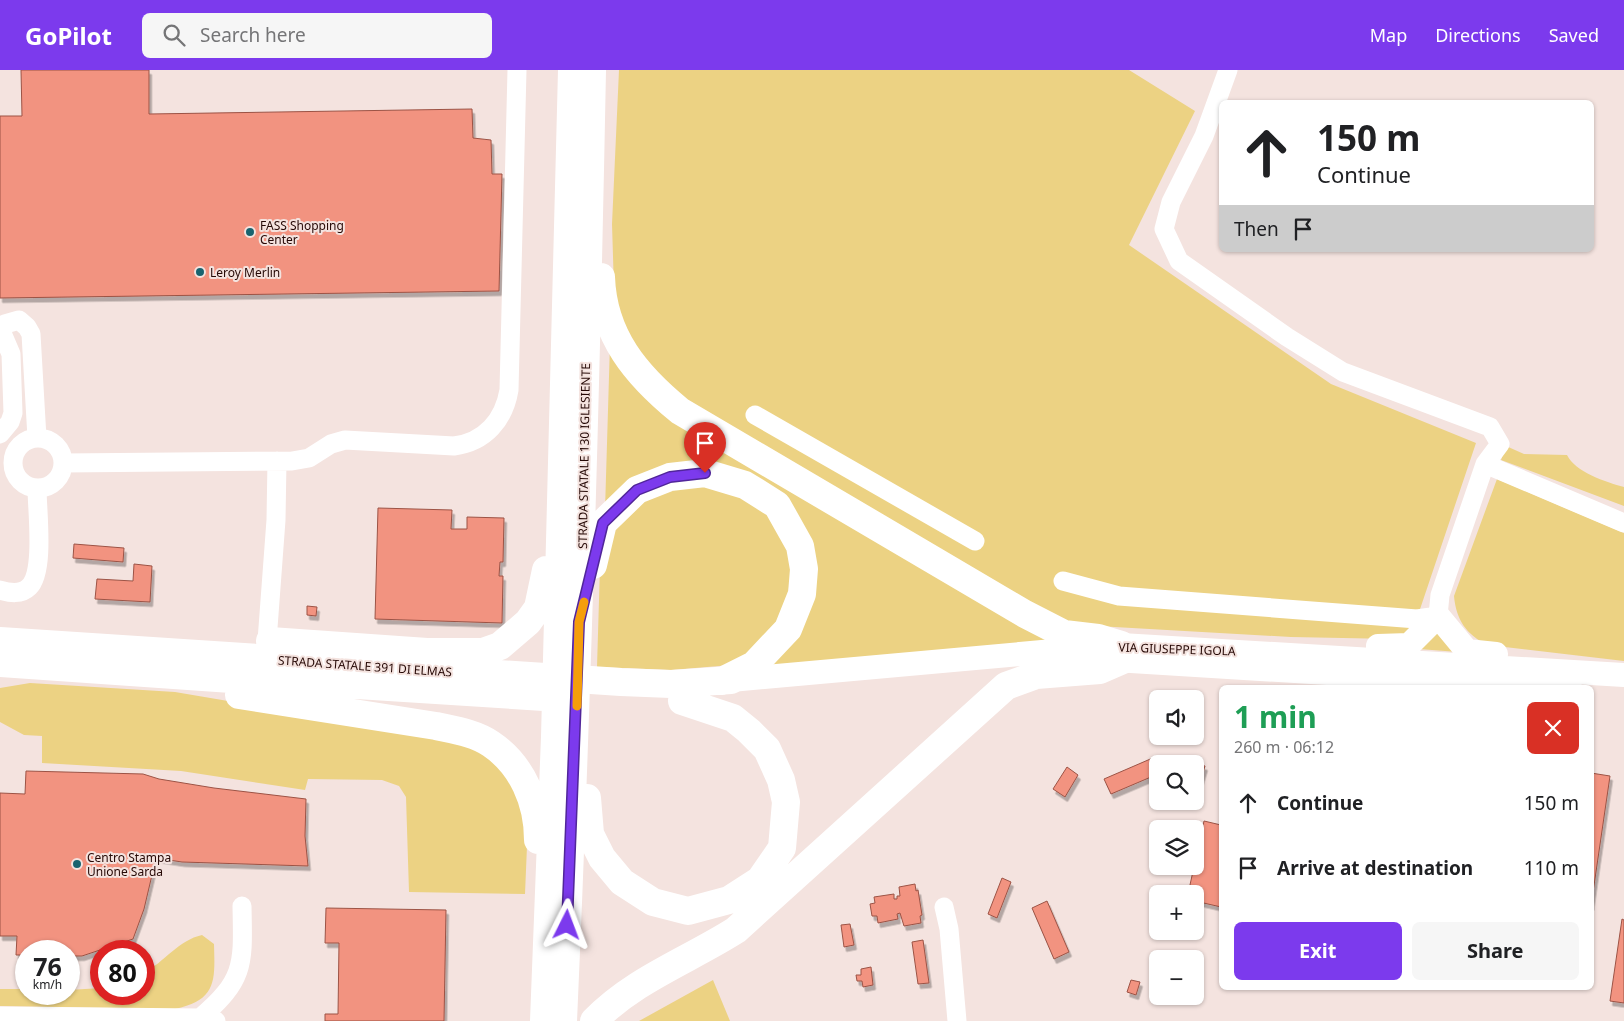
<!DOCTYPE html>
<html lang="en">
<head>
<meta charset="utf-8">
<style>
	:root { --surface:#fff; --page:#f6f6f6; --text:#202124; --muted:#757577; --accent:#7c3aed }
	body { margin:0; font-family:"Noto Sans",sans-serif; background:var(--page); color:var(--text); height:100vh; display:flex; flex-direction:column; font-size:19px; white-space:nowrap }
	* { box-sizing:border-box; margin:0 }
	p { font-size:16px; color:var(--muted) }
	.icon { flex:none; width:28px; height:28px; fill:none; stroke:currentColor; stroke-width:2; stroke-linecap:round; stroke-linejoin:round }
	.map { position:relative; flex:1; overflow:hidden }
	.side { position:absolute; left:1219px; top:615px; width:375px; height:305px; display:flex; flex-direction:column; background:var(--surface); border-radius:8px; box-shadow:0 1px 4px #0004 }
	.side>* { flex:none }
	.top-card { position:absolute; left:1219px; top:30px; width:375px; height:152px; border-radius:8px; box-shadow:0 1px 4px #0004; background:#fff; color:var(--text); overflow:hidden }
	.buttons { position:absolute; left:1149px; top:620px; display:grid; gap:10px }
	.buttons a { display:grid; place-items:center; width:55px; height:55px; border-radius:8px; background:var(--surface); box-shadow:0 1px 4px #0004; font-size:25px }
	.speed { position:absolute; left:15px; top:870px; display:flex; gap:10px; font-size:25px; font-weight:700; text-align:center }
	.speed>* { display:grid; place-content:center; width:65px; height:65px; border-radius:50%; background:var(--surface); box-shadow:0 1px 4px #0004; line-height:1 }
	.speed small { font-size:12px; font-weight:400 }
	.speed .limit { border:8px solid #d22; background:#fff; color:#111 }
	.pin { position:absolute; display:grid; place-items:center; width:42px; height:42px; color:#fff; margin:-51px -21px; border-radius:50% 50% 50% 0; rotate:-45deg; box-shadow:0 0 5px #0007 }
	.pin .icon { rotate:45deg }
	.me { position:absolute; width:55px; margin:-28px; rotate:3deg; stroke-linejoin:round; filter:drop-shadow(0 0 4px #0008) }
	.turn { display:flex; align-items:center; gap:18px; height:105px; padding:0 15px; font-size:22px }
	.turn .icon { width:65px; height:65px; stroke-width:2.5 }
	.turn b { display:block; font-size:35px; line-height:42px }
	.then { display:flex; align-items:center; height:48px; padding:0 15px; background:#0003; gap:10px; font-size:19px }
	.round { display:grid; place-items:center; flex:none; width:52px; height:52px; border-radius:8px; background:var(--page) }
	.head { display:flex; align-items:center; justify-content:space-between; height:85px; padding:0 15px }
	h1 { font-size:30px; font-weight:700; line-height:38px; color:#1e9e55 }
	.primary-button { display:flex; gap:10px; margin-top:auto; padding:10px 15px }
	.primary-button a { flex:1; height:58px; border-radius:8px; background:var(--accent); color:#fff; font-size:20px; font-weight:700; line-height:58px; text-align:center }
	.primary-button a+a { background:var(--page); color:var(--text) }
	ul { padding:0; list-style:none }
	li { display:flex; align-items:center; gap:15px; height:65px; padding:0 15px }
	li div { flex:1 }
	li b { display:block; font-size:19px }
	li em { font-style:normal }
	header { display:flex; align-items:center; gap:30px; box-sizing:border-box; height:70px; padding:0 25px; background:var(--accent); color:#fff }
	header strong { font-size:24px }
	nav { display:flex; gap:28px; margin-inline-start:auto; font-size:18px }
	.search { width:350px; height:45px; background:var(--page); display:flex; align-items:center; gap:12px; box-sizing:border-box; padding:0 18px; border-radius:8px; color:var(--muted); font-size:19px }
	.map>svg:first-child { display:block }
</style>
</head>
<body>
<header>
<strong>GoPilot</strong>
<div class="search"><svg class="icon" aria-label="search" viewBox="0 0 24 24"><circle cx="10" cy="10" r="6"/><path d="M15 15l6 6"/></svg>Search here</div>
<nav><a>Map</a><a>Directions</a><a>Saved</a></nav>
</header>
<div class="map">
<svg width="1624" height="951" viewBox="0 0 1624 951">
	<defs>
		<filter id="shadow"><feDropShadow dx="2.5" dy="4.5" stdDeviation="0" flood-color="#0004"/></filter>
	</defs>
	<rect width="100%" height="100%" fill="#f4e3df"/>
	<!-- green -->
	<path fill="#ecd283" d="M619,0H1129L1195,41L1129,175L1331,314L1476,373L1413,560L1394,569L1291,567L1062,554L677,328L623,260L614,219L612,154Z
		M610,273L617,287L1047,570L764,599L809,469L725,397L605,440Z
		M1506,376L1524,384L1567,385C1575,402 1606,412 1624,417V436L1501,390Z
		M699,409L765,435L794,478L784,556L731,595L671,600L597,597L600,496L608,467L632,431Z
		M1497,409L1624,463V591L1488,575C1466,565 1456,549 1454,526Z
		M1435,559L1458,582L1419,579Z
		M30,613L175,622L459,670L502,695L528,752L525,824L409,822L406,727L399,716L382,710L308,709L305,720L181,701L42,693V666L24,665L0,652V618Z
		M202,865L214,874C215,911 217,930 175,939L0,936V919H26V924H69V920L101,918V924H144V903C164,892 179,870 202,865Z
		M713,910L730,951H639Z"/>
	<!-- building -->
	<path fill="#f29380" stroke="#9c5345" filter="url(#shadow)" d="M21,0H149V44L472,39L473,68L491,70L492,104H502L499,221L0,228V46H22Z
		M378,438L452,440L451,459H467V447L504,448L503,492H500L499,506H503L502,553L375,549Z
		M74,474L124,478L123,492L73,488Z
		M134,494L152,496L150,532L95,529L97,509L133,511Z
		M307,536L317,537L316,546L307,545Z
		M1155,687L1158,694V704L1111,724L1104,709Z
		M1195,694L1205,696L1198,719L1195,718Z
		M1067,697L1078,705L1065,727L1053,719Z
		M26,701L143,704L159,709L214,718L306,729L305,766L308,796L182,792L156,788L144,839L133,869L82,886H69V881H26V885H16L17,866H0V723L25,724Z
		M1591,703L1610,706L1591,836Z
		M1204,751L1221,755V837L1195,831V824H1188Z
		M1002,808L1011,812L997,848L988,844Z
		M915,814L916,821L918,820L922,845L920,846L921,853L904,856L900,843L897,844L898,849L878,853L877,846H872L870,834L875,833L874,827L894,824V829H897V826H900L899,817Z
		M1047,831L1069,882L1054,889L1032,838Z
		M326,838L446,840L444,951H325V944H338L339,873H325Z
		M1622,849L1624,850V933L1610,931Z
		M850,854L854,875L844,877L841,855Z
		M923,870L929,913L918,914L912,872Z
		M871,897L873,915L863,917L862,911H857L856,905H861V899Z
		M1131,910L1140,912L1136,925L1127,922Z"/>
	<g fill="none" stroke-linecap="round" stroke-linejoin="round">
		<!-- minor -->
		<path stroke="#fff" stroke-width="19" d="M755,345L975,471
			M0,364L10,352L13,343L11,284L2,263L5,254L19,250L27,257L31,264L37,368
			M13 393a25 25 0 1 1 50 0a25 25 0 1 1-50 0Z
			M63,393L292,391L309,388L331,374L345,370L454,376C485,372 504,350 509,320L517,0
			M1485,394L1624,453
			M1063,511L1119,526L1417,549L1438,546L1440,525L1485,394L1500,374L1490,357L1343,302L1287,267L1179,191L1164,159L1171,132L1204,66L1228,0
			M0,520C10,523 21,525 29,517C45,502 37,440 37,418
			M267,571L276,450L277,391
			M944,837L949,859L957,951
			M0,946L200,948L216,951
			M200,948C246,909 243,893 242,836"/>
		<!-- major -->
		<path stroke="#fff" stroke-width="24" d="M1378,576L1409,575L1438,546L1467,581L1496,584
			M1131,591L1570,618
			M731,610L1121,575L1624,605"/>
		<!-- highway -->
		<path stroke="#fff" stroke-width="28" d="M601,207C603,266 636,305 680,341L1025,544L1064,564L1098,568L1121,575
			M593,495L603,453L637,420L670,407L705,403L745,415L777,435L800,476L804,499L802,524L788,559L754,595L722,611
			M0,571L621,612L671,614L731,610
			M270,571L427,582H483L500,576L528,552L538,538L546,500
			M0,593L246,610L357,615L575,629
			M239,625L436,656C454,660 475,663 491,674C522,695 538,732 538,770
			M587,728L590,764L602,788L622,812L653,832L688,841L729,830L760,810L782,778L786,732L781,710L767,679L749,661L733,648L682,631
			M544,951L555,667L572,0
			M563,951C577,634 586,317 592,0
			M594,951C633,910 689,890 736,860L1006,616L1036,605L1100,600L1123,590"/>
	</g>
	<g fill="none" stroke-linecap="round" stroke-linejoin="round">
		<defs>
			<path id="route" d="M567,855L579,552L603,453L637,420L670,407L705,403"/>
		</defs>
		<!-- route casing -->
		<use href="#route" stroke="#51269a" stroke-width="12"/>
		<!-- route -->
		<use href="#route" stroke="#7c3aed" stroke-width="9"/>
		<!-- slow -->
		<path stroke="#f59e0b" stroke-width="9" d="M577,636L579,552L584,532"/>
	</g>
	<!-- markers -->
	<g fill="#18636f" stroke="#f4e3df" stroke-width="2">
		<circle cx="250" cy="162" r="5"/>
		<circle cx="200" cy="202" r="5"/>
		<circle cx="77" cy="794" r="5"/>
	</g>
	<g text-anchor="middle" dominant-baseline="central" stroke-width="4" stroke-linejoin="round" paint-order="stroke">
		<!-- poi labels -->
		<g font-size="12" fill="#250805" stroke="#f4e3df" text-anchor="start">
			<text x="260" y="155">FASS Shopping<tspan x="260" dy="14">Center</tspan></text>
			<text x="210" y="202">Leroy Merlin</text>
			<text x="87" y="787">Centro Stampa<tspan x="87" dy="14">Unione Sarda</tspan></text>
		</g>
		<!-- street labels -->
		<g font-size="12" fill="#250805" stroke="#f4e3df">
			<text transform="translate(584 386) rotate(-89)">STRADA STATALE 130 IGLESIENTE</text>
			<text transform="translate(1177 579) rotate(2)">VIA GIUSEPPE IGOLA</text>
			<text transform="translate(365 596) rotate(4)">STRADA STATALE 391 DI ELMAS</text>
		</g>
	</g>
</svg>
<div class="buttons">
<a><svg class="icon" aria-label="sound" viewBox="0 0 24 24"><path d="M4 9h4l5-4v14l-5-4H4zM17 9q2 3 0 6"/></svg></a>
<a><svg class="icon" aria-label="search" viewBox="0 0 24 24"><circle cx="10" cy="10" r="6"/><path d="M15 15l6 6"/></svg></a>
<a><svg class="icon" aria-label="layers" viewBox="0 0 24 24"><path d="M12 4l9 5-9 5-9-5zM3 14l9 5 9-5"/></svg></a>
<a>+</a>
<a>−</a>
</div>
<div class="speed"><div>76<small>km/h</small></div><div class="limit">80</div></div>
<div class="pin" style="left:705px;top:403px;background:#d93025"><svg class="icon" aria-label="arrive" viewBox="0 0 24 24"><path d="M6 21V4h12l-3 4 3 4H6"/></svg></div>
<svg class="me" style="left:567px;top:855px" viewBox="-20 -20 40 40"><path d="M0-17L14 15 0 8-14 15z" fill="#7c3aed" stroke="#fff" stroke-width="4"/></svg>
<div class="top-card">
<div class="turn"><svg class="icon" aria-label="ahead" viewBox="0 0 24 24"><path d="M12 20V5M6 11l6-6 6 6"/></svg><div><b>150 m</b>Continue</div></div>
<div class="then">Then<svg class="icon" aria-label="arrive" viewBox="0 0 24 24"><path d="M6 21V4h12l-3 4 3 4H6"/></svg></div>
</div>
<section class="side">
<div class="head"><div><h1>1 min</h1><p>260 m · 06:12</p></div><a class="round" style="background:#d93025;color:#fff"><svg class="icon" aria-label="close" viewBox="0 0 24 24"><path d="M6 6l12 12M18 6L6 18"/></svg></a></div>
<ul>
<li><svg class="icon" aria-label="ahead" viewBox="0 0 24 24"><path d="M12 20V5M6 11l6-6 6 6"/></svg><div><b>Continue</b></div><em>150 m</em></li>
<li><svg class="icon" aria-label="arrive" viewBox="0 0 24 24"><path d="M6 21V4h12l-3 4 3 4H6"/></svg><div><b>Arrive at destination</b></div><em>110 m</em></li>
</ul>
<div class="primary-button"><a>Exit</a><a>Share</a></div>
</section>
</div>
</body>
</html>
